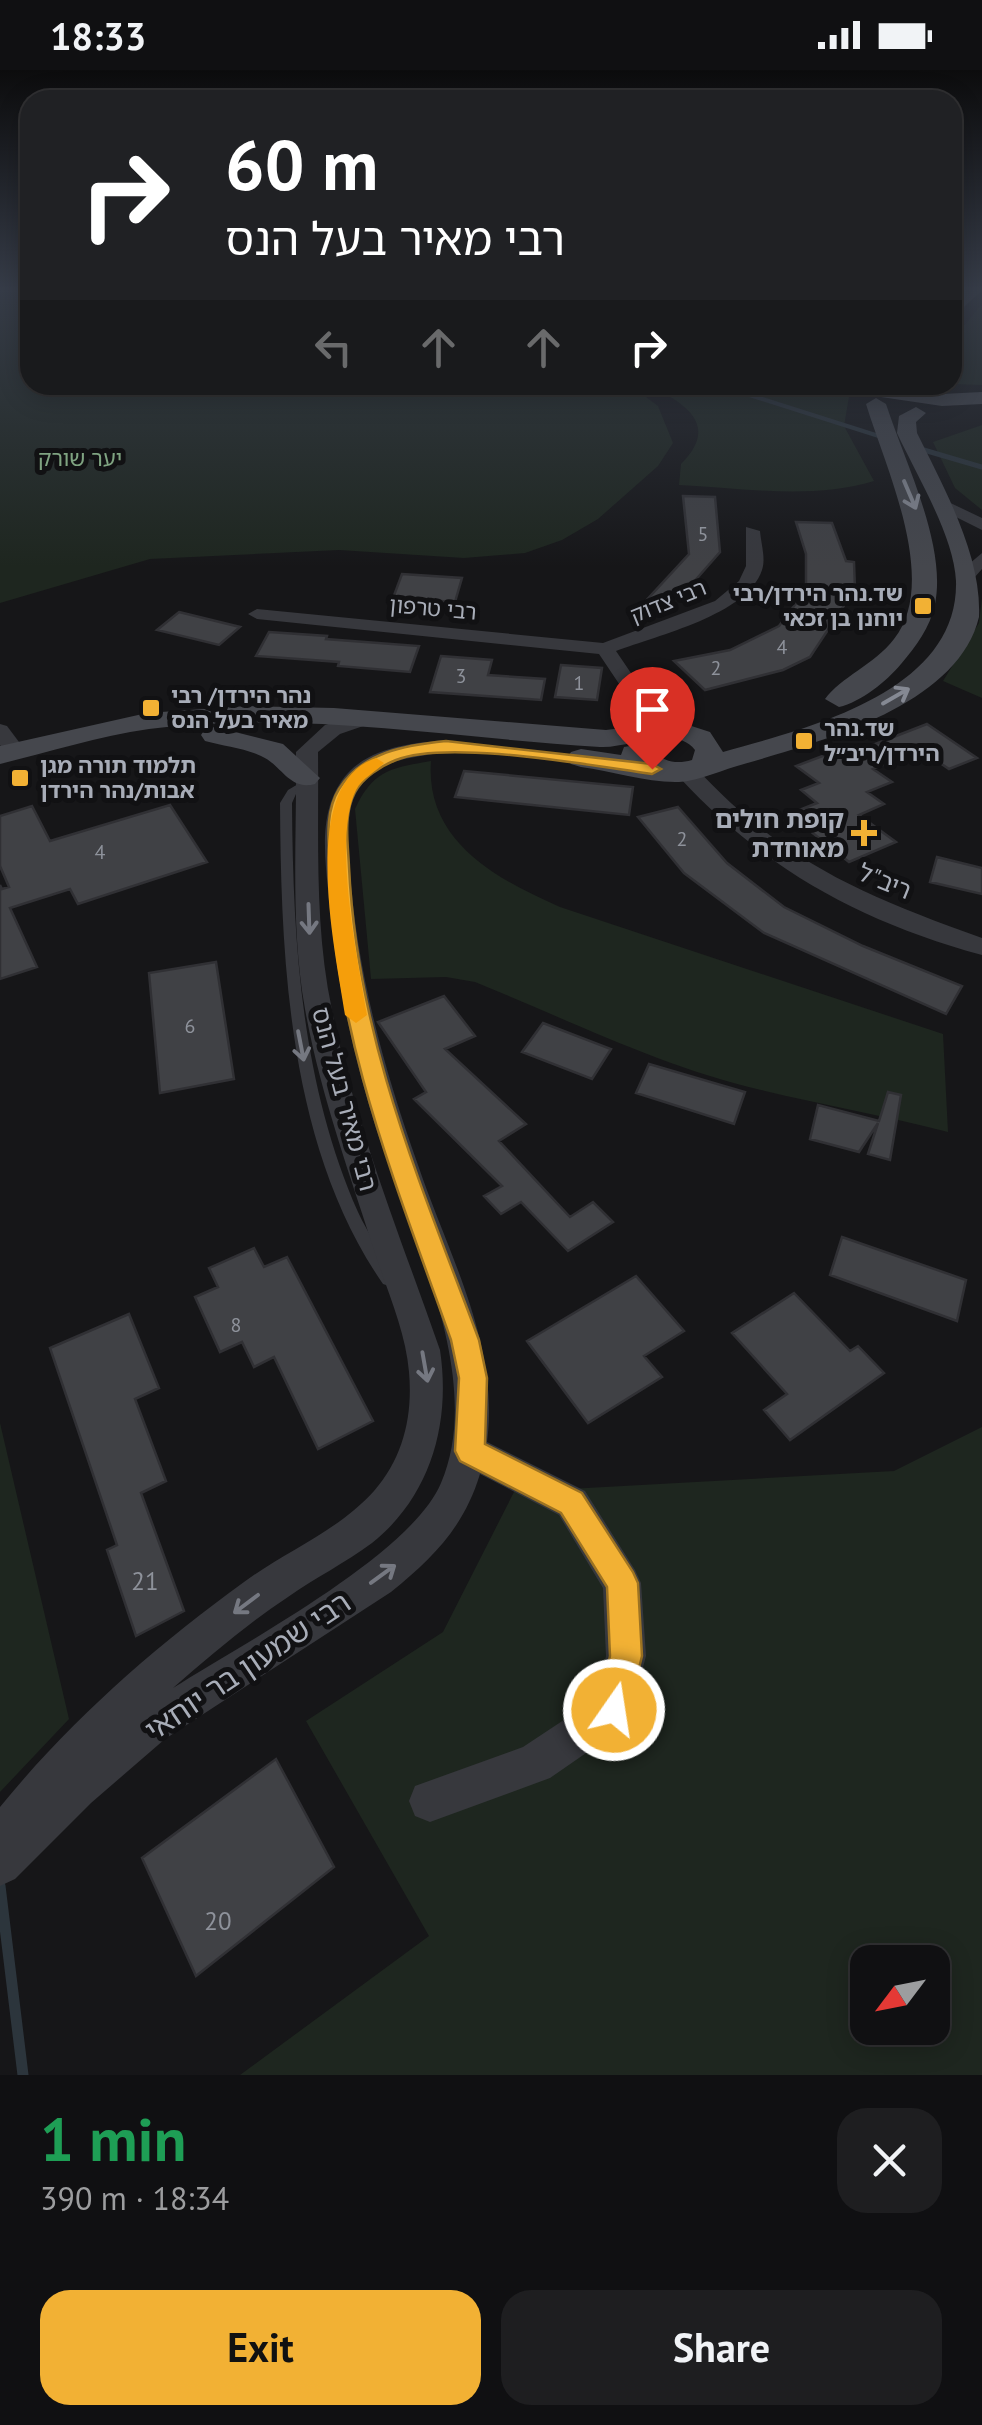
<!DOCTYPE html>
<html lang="en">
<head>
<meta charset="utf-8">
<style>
	:root { --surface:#101012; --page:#1e1e20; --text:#f1f3f6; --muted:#9c9d9f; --line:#303032; --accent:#f2b134 }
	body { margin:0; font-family:"PT Sans","Noto Sans Hebrew",sans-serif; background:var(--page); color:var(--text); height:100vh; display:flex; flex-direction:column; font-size:38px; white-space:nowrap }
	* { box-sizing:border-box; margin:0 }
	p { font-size:32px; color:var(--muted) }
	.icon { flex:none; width:55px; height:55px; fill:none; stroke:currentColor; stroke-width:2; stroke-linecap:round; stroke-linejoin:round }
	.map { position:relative; height:2005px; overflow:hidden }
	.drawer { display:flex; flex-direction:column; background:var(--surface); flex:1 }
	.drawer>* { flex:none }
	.guide { position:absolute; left:20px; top:20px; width:942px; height:305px; border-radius:30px; box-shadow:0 5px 25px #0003,0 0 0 2px var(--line); background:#202124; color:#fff; overflow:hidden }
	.needle { width:65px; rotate:238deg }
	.fabs { position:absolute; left:850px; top:1875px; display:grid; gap:20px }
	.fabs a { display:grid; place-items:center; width:100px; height:100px; border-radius:20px; background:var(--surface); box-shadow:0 5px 25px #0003,0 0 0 2px var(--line); font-size:50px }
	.pin { position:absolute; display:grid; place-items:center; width:85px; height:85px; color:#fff; margin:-102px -42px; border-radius:50% 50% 50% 0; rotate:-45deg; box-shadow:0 0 10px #0007 }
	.pin .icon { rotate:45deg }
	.me { position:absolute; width:110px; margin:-55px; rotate:13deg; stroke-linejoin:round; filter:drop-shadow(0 0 8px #0008) }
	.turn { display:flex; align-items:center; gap:35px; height:210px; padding:0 40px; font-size:45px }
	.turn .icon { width:130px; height:130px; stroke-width:2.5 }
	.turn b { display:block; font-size:70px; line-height:85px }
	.lanes { display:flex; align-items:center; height:95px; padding:0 40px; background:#0003; justify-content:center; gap:50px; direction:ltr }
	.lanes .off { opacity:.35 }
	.round { display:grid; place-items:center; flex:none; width:105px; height:105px; border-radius:30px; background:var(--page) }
	.headline { display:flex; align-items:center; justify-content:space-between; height:170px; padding:0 40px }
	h1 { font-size:60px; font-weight:700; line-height:75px; color:#1e9e55 }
	.button { display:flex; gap:20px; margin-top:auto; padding:20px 40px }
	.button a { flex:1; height:115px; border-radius:30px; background:var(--accent); color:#111; font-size:40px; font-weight:700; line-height:115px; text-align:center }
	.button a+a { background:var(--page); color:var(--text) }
	.status { display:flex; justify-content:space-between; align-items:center; height:70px; padding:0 50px; background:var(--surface); direction:ltr }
	.status svg { height:28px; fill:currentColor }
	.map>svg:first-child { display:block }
</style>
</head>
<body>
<div class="status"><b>18:33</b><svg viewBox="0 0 49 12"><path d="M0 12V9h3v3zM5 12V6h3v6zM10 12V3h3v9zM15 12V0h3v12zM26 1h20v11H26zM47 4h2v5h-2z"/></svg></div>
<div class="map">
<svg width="982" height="2005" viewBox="0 0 982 2005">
	<rect width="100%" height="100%" fill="#161618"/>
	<!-- green -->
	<path fill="#1e261f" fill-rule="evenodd" d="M0,217H30V315H630L658,336L673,373L658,396L598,449L562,470L525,483L464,488L339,480L150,489L0,533Z
		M982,234V315L953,314V269Z
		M649,315H851L844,356L874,411C812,430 743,418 679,415L681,394C720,355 686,334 649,315Z
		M982,355V440L955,418L933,372Z
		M982,528V628L943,611L979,553Z
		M431,691C425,771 496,809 560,837L943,964L948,1062C886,1046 823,1035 761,1020C662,997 569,950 475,912L446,907L371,909L355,739C373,700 391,698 431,691Z
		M0,1353L69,1649L0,1722Z
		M982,1357V2005H240L429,1866L306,1651L443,1562L514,1422L894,1401ZM868,1892H932V1958H868Z"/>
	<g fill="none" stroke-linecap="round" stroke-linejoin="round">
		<!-- stream-far2 -->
		<path stroke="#2c353c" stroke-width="4" d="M718,315L885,368"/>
		<!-- stream-far1 -->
		<path stroke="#2c353c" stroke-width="5" d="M917,378L982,397"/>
		<!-- stream -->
		<path stroke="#2c353c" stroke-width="11" d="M0,1816L23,2005"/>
	</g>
	<!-- building -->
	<path fill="#404145" stroke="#303034" stroke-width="2.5" d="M683,426L715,427L720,482L685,522L642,535L689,484Z
		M796,452L832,453L846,491L854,492L855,519L810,587L783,600L705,620L674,591L730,580L779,556L806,520V484Z
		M402,504L462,508L455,532L393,528Z
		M179,542L240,557L219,575L157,560Z
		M269,562L327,566L326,569L419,576L410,602L338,596L339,592L256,586Z
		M441,586L492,590L488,605L545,609L541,630L430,622Z
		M561,595L602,598L597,630L555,627Z
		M927,654L977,688L949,699L921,680L873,699L892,712L867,722L884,734L859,745L896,772L849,792L789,744L817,733L801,720L819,713L796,696L844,678L852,683Z
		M464,701L633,717L629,745L455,727Z
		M170,735L207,792L78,834L70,819L10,838L37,897L0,909V815L2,819L9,817L0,796V746L32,736L50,771Z
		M678,737L727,793L784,837L863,876L962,916L946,944L764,863L684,803L638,747Z
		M937,787L982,798V824L930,812Z
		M216,892L234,1009L160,1023L149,903Z
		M444,926L475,966L445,979L526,1054L499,1071L570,1147L593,1132L613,1152L568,1181L521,1132L501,1144L484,1126L502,1116L414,1029L426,1022L378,952Z
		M543,953L611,979L592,1009L522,982Z
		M649,994L745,1022L734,1054L636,1023Z
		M888,1022L901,1025L890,1090L868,1084L878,1053L859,1082L810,1069L818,1035L879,1051Z
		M842,1167L966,1210L957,1251L830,1205Z
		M254,1178L264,1197L287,1187L373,1351L318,1379L274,1287L254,1297L242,1272L220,1282L195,1227L218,1217L209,1198Z
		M636,1206L684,1261L644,1286L662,1307L588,1353L527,1271Z
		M794,1223L850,1281L858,1276L884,1303L790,1370L764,1340L787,1324L732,1263Z
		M129,1244L159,1318L135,1329L166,1411L141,1423L184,1541L136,1566L107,1480L117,1475L50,1278Z
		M276,1689L334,1797L196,1906L142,1788Z"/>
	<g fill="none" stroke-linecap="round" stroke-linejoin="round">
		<!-- service -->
		<path fill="#37383d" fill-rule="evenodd" d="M305,710L310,713L296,724L292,733C293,872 301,1013 358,1142C369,1166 384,1186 397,1209L395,1214L389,1216L383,1214C289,1078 281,893 280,733L288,720Z"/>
		<!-- minor -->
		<path fill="#37383d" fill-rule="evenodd" d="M940,428L982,448V460L934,436L932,433Z
			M746,457L760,461C761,473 766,489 762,500C747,545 658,565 616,581L669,659L659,665L652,663L599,584L257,549L248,544L257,539L603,573L715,531L739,511L746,496Z
			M982,483V499L974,508H962V500Z
			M365,643L372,645V653L340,664L318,682C319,767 314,856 332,940C355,1056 401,1168 440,1280C451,1353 431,1426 372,1473C345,1493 315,1508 288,1527C247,1554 210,1586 173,1618C242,1574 411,1485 441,1413C488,1303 403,1150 371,1042C349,968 334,895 328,819C324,780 319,735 348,703C372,677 413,673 446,670L453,672L456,676L453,680C421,688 387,685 363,713C343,736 348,773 350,801C357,903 384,999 418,1095C448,1184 500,1275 487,1372L585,1421L635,1500L641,1513L646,1586L628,1654L550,1708L430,1752L415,1746L409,1731L415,1716L523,1677L597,1628L606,1586L603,1518L559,1445L480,1404C464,1457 433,1488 391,1522L165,1669L91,1733L15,1809L0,1816V1737C70,1651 154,1577 244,1512C286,1481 338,1461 374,1421C403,1388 413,1346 409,1302C406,1263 388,1223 376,1186C350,1105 320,1023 305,939C290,855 297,767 296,682L325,655Z
			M0,654L7,656L25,680L21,684H7L0,675Z
			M687,696L695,697C783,792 862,825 982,868V885C861,852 764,799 679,707L676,702Z"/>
		<!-- secondary -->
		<path fill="#45474d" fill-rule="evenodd" d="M968,217H982V220L952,248V233Z
			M888,317L942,324L982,322V334L942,336L881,327L879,323Z
			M876,328L886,334C904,390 947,475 935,534C930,558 916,576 901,594C887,611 861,632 839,637L825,629C841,607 874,595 894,569C940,512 885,396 866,334Z
			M916,337L926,343L916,352L917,363C943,416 982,485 979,547C958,636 819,672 744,694C724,699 699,711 679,712C648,713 612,701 581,697L571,694L567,688L571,682L581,679L621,685L624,677C652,670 658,700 692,690L695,680C675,654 627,679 600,677C450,668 300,640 149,659C99,666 49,682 0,694V676L147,643L247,636L334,638L606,660L676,651L710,662L723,682C808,658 959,622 956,511C954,466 916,404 897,363L899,346Z
			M215,657L283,674L320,708L315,714C289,721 282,695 261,686C244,678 223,676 205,671L201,665L205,659Z"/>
	</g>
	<!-- one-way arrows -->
	<defs><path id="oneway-shaft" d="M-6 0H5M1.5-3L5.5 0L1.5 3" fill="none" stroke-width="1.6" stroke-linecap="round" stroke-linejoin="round" transform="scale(2.5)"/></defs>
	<g stroke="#858993">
		<use href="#oneway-shaft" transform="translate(910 425) rotate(67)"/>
		<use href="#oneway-shaft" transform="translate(896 626) rotate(-30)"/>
	</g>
	<g stroke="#757881">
		<use href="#oneway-shaft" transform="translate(309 849) rotate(88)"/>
		<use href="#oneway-shaft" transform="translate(301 976) rotate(79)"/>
		<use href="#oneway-shaft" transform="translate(425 1297) rotate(80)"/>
		<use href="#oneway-shaft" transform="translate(383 1504) rotate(-36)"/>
		<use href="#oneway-shaft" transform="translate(246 1534) rotate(143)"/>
	</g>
	<!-- sky -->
	<linearGradient id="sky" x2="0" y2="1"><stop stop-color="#0c0c0d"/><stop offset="0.44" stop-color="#363c48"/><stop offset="1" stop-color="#363c48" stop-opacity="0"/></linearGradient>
	<rect width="982" height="497" fill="url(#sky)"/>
	<!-- route -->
	<path fill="#f2b134" stroke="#9d7322" stroke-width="2.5" d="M446,671L652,694L661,699L652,704C593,696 448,669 396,690C381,696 363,707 355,722C343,744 348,773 349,797C357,968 420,1112 479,1270L487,1308L485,1374L582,1423L633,1502L638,1513L642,1586L626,1651L614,1656L602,1651L597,1640L610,1586L607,1517L561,1443L460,1391L455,1381L459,1308L451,1270C397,1117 334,966 330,801C329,774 324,743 339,719C362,682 406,675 446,671Z"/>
	<!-- slow -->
	<path fill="#f59e0b" d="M376,688L384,693C376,702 362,708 356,720C332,769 358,891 367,945L356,953L345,945C336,884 297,713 376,688Z"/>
	<!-- markers -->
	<g fill="#f2b134" stroke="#111113" stroke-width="4">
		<rect x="913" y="526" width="20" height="20" rx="5"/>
		<rect x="141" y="628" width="20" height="20" rx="5"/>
		<rect x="794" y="661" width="20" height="20" rx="5"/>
		<rect x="10" y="698" width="20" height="20" rx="5"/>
		<path d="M859 748h10v10h10v10h-10v10h-10v-10h-10v-10h10z"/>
	</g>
	<g text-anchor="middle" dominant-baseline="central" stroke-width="10" stroke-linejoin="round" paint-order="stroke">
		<!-- number labels -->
		<g font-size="20" fill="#8e929b">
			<text x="703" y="464">5</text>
			<text x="782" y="577">4</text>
			<text x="716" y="598">2</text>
			<text x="461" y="606">3</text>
			<text x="579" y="613">1</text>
			<text x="682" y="769">2</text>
			<text x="100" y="782">4</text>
			<text x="190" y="956">6</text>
			<text x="236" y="1255">8</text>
		</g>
		<!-- far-park labels -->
		<g font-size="22" fill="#7fa381" stroke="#111113">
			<text x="80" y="388">יער שורק</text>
		</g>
		<!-- far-poi labels -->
		<g font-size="22" font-weight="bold" fill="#a8adb8" stroke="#111113" text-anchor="start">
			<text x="903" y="523" text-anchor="end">שד.נהר הירדן/רבי<tspan x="903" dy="25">יוחנן בן זכאי</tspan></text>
			<text x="171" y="625">נהר הירדן/ רבי<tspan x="171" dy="25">מאיר בעל הנס</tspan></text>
			<text x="824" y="658">שד.נהר<tspan x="824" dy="25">הירדן/ריב״ל</tspan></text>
			<text x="40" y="695">תלמוד תורה מגן<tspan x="40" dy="25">אבות/נהר הירדן</tspan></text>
		</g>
		<!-- far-street labels -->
		<g font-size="22" fill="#a8adb8" stroke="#111113">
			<text transform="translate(668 531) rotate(-22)">רבי צדוק</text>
			<text transform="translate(433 538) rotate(5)">רבי טרפון</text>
		</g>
		<!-- poi labels -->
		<g font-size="25" font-weight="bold" fill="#a8adb8" stroke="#111113" text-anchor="end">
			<text x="844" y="749">קופת חולים<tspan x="844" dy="29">מאוחדת</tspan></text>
		</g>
		<!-- street labels -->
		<g font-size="25" fill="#a8adb8" stroke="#111113">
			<text transform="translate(885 811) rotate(22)">ריב"ל</text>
			<text transform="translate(345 1029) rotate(75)">רבי מאיר בעל הנס</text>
		</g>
		<!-- near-number labels -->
		<g font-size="25" fill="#8e929b">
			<text x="145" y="1511">21</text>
			<text x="218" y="1851">20</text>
		</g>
		<!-- near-street labels -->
		<g font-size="30" fill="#a8adb8" stroke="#111113">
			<text transform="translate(247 1595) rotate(-34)">רבי שמעון בר יוחאי</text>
		</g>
	</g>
</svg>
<div class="fabs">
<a><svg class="needle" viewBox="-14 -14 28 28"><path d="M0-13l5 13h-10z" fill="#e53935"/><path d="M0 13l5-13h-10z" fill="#9c9d9f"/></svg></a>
</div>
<div class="pin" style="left:652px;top:699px;background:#d93025"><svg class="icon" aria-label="arrive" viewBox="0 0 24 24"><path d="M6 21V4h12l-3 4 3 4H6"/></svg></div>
<svg class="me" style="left:614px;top:1640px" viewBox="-20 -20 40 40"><circle r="17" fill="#f2b134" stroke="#fff" stroke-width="3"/><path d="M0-11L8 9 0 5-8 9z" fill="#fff"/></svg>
<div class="guide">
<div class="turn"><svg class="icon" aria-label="right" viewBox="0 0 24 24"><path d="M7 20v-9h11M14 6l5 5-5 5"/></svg><div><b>60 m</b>רבי מאיר בעל הנס</div></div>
<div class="lanes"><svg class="icon off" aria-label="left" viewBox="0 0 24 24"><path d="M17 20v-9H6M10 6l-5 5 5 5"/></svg><svg class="icon off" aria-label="ahead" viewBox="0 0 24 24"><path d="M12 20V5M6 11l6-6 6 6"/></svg><svg class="icon off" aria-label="ahead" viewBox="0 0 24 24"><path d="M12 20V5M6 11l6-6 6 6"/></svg><svg class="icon" aria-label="right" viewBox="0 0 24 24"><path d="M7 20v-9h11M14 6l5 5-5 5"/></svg></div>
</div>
</div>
<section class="drawer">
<div class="headline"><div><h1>1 min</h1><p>390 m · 18:34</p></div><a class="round"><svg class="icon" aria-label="close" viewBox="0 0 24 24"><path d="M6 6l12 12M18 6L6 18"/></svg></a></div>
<div class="button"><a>Exit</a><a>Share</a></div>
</section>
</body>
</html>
